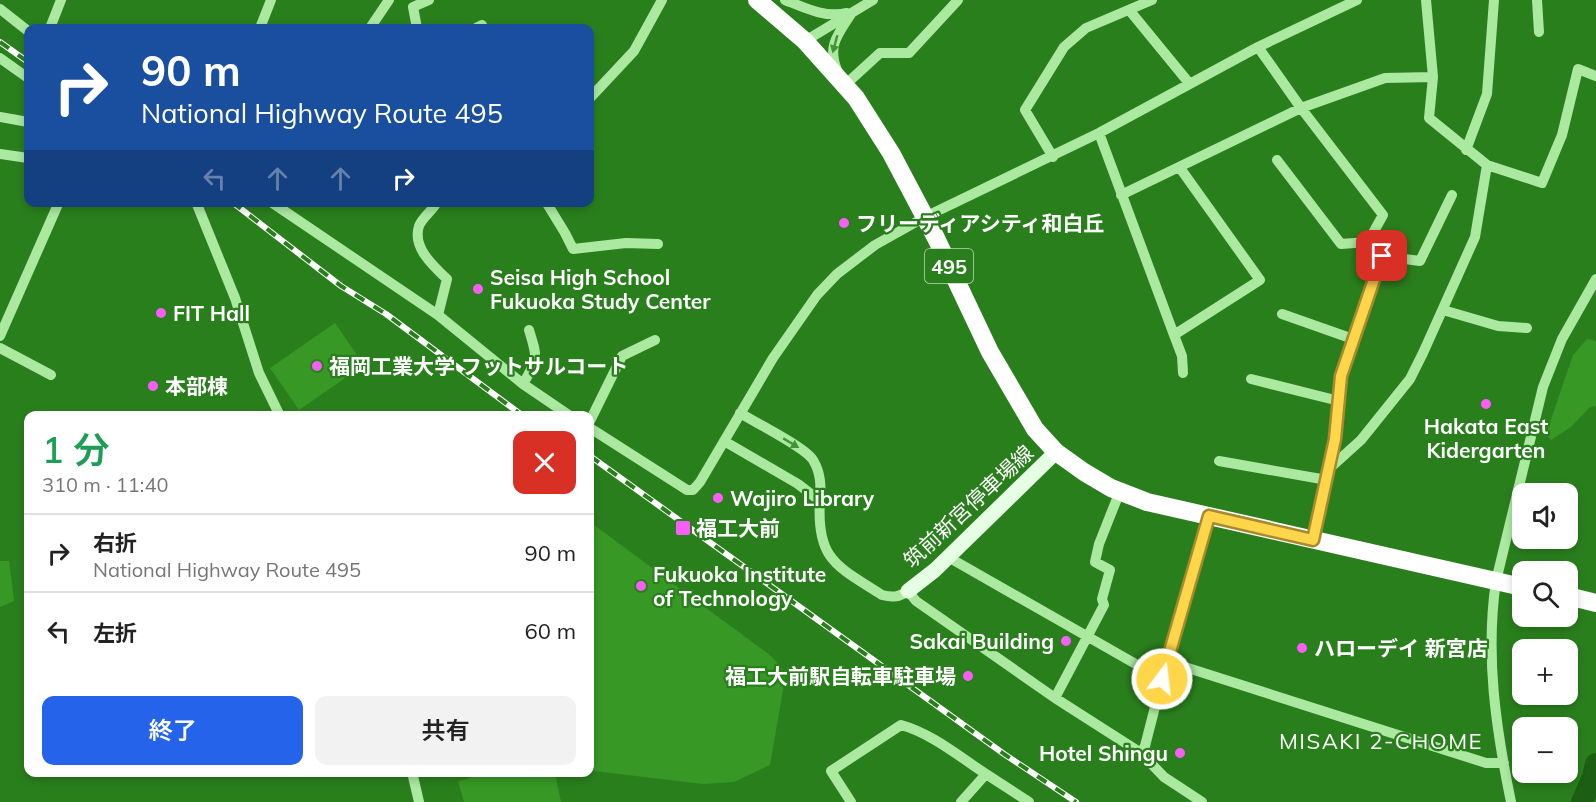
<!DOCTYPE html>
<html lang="ja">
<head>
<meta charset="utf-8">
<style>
	:root { --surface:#fff; --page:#f2f2f2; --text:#222; --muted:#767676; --line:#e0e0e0; --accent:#2563eb }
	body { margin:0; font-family:Mulish,"Noto Sans JP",sans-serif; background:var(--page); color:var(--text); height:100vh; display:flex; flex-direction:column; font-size:22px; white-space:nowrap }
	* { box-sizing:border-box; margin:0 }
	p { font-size:20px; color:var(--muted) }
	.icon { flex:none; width:33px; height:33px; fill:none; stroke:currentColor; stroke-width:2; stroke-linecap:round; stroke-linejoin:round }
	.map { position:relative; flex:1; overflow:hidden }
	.drawer { position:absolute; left:24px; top:411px; width:570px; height:366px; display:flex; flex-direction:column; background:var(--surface); border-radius:12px; box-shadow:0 3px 9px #0003 }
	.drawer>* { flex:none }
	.banner { position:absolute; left:24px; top:24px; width:570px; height:183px; border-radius:12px; box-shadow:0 3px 9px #0003; background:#1a4fa0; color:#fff; overflow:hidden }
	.tools { position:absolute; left:1512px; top:483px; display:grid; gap:12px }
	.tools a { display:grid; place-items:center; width:66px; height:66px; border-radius:12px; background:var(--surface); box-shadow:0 3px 9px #0003; font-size:30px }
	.pin { position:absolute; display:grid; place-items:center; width:51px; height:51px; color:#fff; margin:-26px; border-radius:12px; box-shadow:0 3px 9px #0006 }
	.me { position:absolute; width:66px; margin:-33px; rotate:15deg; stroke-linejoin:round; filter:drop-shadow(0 0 4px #0008) }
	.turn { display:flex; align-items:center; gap:21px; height:126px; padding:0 18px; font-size:27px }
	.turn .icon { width:78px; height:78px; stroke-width:2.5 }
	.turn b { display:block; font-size:42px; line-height:51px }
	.lanes { display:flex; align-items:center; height:57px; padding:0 18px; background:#0003; justify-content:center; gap:30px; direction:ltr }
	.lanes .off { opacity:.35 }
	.round { display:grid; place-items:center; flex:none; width:63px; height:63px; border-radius:12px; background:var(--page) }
	.headline { display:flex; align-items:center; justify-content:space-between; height:102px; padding:0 18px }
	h1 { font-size:36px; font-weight:600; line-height:45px; color:#1e9e55 }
	.action { display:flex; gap:12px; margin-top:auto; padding:12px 18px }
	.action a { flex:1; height:69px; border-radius:12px; background:var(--accent); color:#fff; font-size:24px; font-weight:600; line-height:69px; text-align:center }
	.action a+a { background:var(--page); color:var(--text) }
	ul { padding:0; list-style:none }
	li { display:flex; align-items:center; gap:18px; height:78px; padding:0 18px; border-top:2px solid var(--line) }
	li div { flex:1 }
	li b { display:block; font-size:22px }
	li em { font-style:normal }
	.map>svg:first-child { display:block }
</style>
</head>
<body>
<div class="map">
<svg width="1596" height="802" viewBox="0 0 1596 802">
	<rect width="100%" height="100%" fill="#2a7f1d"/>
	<!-- green -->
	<path fill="#379826" d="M335,323L364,365L299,410L270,368Z
		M1587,339L1596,341V406L1590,407L1571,427L1551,440L1546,434L1573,355Z
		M590,522L771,656L786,673L770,765L734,782L703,784L594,771L590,754Z
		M0,561H9L14,601L0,607Z
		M488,773H555L561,802H464L458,781Z"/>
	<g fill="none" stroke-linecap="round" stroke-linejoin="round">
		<!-- river -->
		<path stroke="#1c5e13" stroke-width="22" d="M1582,802L1593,777L1596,764"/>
		<!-- minor -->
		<path stroke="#abe9a1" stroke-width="10" d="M785,0C805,8 825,18 847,13
			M1537,0L1539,32
			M0,9L28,31
			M1130,11L1189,83
			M50,28L61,0
			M260,28L271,0
			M370,28L389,0
			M417,28L413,7L429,0
			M476,28L482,25
			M805,41L873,0
			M1258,47L1301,108L1383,215L1368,242L1382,256L1341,376L1335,439L1313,539
			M0,58L28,78
			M837,70C827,46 838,34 851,14
			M845,85L880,53H909L958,0
			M590,98L634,51L662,0
			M0,117L28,122
			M1099,133L1174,335L1182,356L1183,373
			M1466,150L1487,94L1494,0
			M0,154L28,158
			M1053,157L1025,110L1064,47L1086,28L1152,0
			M1277,160L1341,244L1368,242
			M1487,165L1542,183L1562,135L1578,69L1596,76
			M1121,195L1301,108L1385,78L1433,77
			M196,202L235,298L259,373L280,416
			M271,202L438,315L523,384L570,416
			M437,202C433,210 422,218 419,226C412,247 433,266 447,279L438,315
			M546,202L565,233L573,249L626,243L658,244
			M1382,256L1420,261L1452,195
			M1443,310L1498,326L1527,328
			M1282,314L1353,339
			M1174,335L1260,280L1180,168
			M0,336L59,202
			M0,348L51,375
			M1251,379L1339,401
			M523,384C538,358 538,359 529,330
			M740,413C756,423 805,447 813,460C821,473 821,486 820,500C816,560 837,566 882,595C893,598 899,597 908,591L916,601L1055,698L1141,753L1164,777L1202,802
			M590,421L622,356L655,340
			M590,428L687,490H693L700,482L773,358L817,295L837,274L875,245L925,217L1099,133L1258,47L1357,0
			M724,441L798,484L820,501
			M1219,461L1327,480
			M1330,468L1361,440L1410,379L1423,353L1475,237L1487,165L1429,118L1433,77L1426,0
			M948,557L1162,679
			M1166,661L1486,763H1504
			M1055,698L1104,605L1102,599L1110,570L1095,562L1099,544L1120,491
			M1141,753L1145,746L1176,625L1209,516
			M412,772L419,802
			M851,802L831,771L901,725C931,733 960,757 986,774
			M961,802L986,774L1029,802
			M1511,802C1496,729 1485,656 1496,581L1543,387L1562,339L1596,279"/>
		<!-- major -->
		<path stroke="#e6fee3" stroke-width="15" d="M908,591L935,570L1056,452"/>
		<!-- highway -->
		<path stroke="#fff" stroke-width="18" d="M757,0L805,41L856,98L891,153L936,238L990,352L1035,429L1056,452L1084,472L1111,488L1147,502L1522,587
			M1568,596L1596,603"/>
		<defs>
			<path id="rail" d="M0,42L28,62
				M232,202L341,286L386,314L523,416
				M590,456L1004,754L1076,802"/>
		</defs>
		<!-- rail casing -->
		<use href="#rail" stroke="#fff" stroke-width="6"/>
		<!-- rail -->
		<use href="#rail" stroke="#2a7f1d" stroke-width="4" stroke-dasharray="11" stroke-linecap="butt"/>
	</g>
	<!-- one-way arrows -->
	<defs><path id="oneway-solid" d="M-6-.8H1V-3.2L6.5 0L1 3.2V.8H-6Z" transform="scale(1.5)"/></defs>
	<g fill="#449437">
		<use href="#oneway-solid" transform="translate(835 44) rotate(105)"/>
		<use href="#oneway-solid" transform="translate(791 443) rotate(31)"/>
	</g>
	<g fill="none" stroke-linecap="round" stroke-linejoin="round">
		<defs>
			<path id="route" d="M1162,679L1209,516L1313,540L1335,439L1341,376L1382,256"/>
		</defs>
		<!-- route casing -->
		<use href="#route" stroke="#a68a30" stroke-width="15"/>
		<!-- route -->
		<use href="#route" stroke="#ffd54a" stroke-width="10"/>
	</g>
	<!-- markers -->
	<g fill="#f95ff6" stroke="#2a7f1d" stroke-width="2">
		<circle cx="844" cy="223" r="6"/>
		<circle cx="478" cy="289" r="6"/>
		<circle cx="161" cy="313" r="6"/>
		<circle cx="317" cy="366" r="6"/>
		<circle cx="153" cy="386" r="6"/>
		<circle cx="1486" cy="404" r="6"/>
		<circle cx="718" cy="498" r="6"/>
		<rect x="675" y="520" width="16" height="16" rx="3"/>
		<circle cx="641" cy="586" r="6"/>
		<circle cx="1066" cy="641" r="6"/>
		<circle cx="1302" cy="648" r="6"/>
		<circle cx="968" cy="676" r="6"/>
		<circle cx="1180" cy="753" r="6"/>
	</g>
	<g text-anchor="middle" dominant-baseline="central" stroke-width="4.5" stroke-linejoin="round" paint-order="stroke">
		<!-- shield labels -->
		<rect fill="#2a7f1d" stroke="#bfd9bb" stroke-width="1.5" x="925" y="249" width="48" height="34" rx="4.5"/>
		<g font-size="20" font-weight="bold" fill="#fff">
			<text x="949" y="266">495</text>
		</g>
		<!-- poi labels -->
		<g font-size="21" font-weight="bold" fill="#fff" stroke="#2a7f1d" text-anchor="start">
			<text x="856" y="223">フリーディアシティ和白丘</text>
			<text x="490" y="277">Seisa High School<tspan x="490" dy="24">Fukuoka Study Center</tspan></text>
			<text x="173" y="313">FIT Hall</text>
			<text x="329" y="366">福岡工業大学 フットサルコート</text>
			<text x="165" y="386">本部棟</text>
			<text x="1486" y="426" text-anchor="middle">Hakata East<tspan x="1486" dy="24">Kidergarten</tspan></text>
			<text x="730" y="498">Wajiro Library</text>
			<text x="696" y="528">福工大前</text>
			<text x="653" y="574">Fukuoka Institute<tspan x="653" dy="24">of Technology</tspan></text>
			<text x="1054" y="641" text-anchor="end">Sakai Building</text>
			<text x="1314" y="648">ハローデイ 新宮店</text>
			<text x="956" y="676" text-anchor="end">福工大前駅自転車駐車場</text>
			<text x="1168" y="753" text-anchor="end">Hotel Shingu</text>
		</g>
		<!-- street labels -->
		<g font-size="21" fill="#fff" stroke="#2a7f1d">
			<text transform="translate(968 506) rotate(-43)">筑前新宮停車場線</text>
		</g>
		<!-- neighbourhood labels -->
		<g font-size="22" letter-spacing="1.5" fill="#fff" stroke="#2a7f1d">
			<text x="1381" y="741">MISAKI 2-CHOME</text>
		</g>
	</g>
</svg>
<div class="tools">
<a><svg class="icon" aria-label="sound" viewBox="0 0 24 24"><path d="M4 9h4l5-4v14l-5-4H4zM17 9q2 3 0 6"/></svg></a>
<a><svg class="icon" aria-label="search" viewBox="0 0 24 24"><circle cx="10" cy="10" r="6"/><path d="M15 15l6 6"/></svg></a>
<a>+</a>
<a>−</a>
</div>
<div class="pin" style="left:1382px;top:256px;background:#d93025"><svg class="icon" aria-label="arrive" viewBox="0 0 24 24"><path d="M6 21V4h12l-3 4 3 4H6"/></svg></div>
<svg class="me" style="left:1162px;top:679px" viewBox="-20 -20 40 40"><circle r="17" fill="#ffd54a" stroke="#fff" stroke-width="3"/><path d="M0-11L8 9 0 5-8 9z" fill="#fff"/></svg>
<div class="banner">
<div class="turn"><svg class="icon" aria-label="right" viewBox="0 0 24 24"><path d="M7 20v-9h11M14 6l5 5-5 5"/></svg><div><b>90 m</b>National Highway Route 495</div></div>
<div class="lanes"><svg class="icon off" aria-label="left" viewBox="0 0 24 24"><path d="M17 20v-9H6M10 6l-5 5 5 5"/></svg><svg class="icon off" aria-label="ahead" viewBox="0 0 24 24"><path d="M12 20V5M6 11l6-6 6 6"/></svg><svg class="icon off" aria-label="ahead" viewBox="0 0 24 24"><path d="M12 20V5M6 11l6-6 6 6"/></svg><svg class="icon" aria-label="right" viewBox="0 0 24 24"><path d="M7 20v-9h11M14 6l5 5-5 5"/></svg></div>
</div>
<section class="drawer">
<div class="headline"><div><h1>1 分</h1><p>310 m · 11:40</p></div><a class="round" style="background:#d93025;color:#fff"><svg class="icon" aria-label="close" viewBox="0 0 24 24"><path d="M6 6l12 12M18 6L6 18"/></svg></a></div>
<ul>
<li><svg class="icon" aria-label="right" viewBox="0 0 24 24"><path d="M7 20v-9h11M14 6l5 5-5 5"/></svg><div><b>右折</b><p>National Highway Route 495</p></div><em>90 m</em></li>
<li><svg class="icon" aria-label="left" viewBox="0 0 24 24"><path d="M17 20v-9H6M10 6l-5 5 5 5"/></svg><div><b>左折</b></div><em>60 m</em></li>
</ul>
<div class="action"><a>終了</a><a>共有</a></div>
</section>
</div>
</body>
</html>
